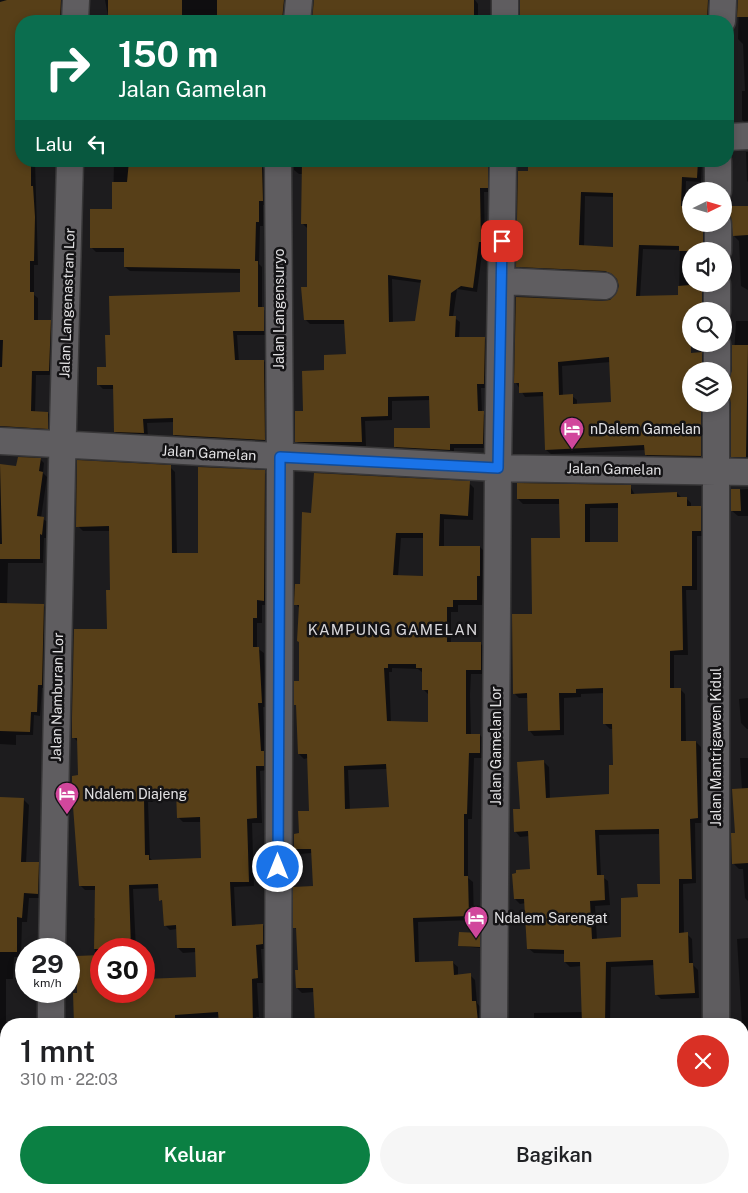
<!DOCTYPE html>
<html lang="id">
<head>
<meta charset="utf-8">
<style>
	:root { --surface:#fff; --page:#f6f6f6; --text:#202124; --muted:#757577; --accent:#0b8043 }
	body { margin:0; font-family:"Public Sans",sans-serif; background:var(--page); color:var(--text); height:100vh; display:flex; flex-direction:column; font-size:19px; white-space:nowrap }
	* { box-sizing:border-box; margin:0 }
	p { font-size:16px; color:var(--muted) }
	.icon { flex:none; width:28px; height:28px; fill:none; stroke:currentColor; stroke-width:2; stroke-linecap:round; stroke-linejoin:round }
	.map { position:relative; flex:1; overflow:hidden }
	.sheet { position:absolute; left:0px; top:1018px; width:749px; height:176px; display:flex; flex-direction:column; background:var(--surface); border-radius:20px 20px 0 0; box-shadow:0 2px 8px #0003 }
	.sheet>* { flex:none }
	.hud { position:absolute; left:15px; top:15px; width:719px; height:152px; border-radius:20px; box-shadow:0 2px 8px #0003; background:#0b6e4f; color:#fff; overflow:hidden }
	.needle { width:32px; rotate:85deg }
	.controls { position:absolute; left:682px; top:182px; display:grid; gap:10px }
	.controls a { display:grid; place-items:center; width:50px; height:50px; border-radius:50%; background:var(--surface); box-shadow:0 2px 8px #0003; font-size:25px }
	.speed { position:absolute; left:15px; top:938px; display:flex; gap:10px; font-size:25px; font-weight:700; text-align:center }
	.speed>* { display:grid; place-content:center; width:65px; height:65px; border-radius:50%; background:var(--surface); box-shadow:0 2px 8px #0003; line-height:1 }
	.speed small { font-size:12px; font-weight:400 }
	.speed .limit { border:8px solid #d22; background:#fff; color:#111 }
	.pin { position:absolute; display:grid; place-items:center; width:42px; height:42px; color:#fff; margin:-21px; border-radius:10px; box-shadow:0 2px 8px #0006 }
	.me { position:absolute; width:55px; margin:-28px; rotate:0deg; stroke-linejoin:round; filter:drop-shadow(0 0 4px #0008) }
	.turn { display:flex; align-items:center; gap:18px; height:105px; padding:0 20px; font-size:22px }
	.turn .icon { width:65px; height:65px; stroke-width:2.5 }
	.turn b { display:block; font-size:35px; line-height:42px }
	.then { display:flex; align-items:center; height:48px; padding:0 20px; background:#0003; gap:10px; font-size:19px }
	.round { display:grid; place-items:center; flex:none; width:52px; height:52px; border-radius:26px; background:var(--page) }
	.head { display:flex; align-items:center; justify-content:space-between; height:85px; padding:0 20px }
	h1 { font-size:30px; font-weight:600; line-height:38px }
	.cta { display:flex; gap:10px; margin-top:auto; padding:10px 20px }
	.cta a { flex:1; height:58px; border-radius:30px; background:var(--accent); color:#fff; font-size:20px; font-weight:600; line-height:58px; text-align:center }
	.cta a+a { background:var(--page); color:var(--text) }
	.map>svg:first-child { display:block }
</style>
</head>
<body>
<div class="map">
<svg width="748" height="1193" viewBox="0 0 748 1193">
	<rect width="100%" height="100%" fill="#1d1c1e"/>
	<!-- shadow -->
	<path fill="#0007" fill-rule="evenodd" d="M0,0H67L65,21H21V30L10,31L12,59L21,60V161H35L38,265H34V295L38,298V321H50L55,326L54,375H36L35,413H48L52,418V433L0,431Z
		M105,0H290L288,21H109Z
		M315,0H475L478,4V21H313Z
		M521,0H713L711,21H521Z
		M739,0H748V125L742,120V91H745L743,44L738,39Z
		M746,152H748V182L747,181Z
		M114,161H244L243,167H262L266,171L267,205H263V226H260L259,264L262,267V308L268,313V335H237L239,362L264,361L268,366L269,444L179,439L174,435V422L147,423L148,437L119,436L115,432L114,389H103L98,384L107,369L242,293V273L130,271L125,267L126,252H96L91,247L113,210Z
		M294,161H493L492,192H484L485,246H483L477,292L457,289L453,317L460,322L459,338H485L489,342L488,388H481L482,413L488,417L487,448H454V454L400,451L395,447L431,429V400L392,401V420L365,421L366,446H301L296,441L305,412L326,371L347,355L346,324H310L305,319L308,288L307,228L303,224V174H299L294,170ZM392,279L422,283L416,322L393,323Z
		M529,161H708L702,163L701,182L686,181L685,207H691V224H709L707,251H691V284H709L707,311H691V321L680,322L681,355L702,354L706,358L707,371H691V404H706L705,460L651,459L646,455V450L551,454L546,450L544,396L525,397L516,383L603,302L611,301L617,295L620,286L618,278L611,275L522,271L518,266ZM585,196L614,197V248L584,247ZM643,249L680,250L679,296L640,297ZM611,362L612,403L577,405V400L572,396H563L562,366Z
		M724,209H748V290L741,286L739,241L734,236L732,216L724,213Z
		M736,321H748V462L737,461L732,456V403L730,396L724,394V386L731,380L733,372Z
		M40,459L44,463L43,473L47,477L41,518L48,522L46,538H44L43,563H8L7,604L44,606L48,610L46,688H42L40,716L34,715L33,735H16V745L0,744V466L17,468Z
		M170,467L175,472L177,554H199L264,472L269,477V605H262V623H257V648L264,653L267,707H263L265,754L268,758V770L260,771L262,823H252L254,886L234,887L236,927L263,925L268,930V949H261L263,983H257L259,1017H256L257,1024H220V1017L180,1020V1024H75L79,994L95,957L94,918H97L96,890H85L80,885L78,742L74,738L108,630L111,591L110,531H83L78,526ZM177,795L178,817L183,822H201L202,859L153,861L150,858L148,802H153V796ZM160,888L165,925L170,930L177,929L178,948L183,953L196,952L197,978L144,980V991H101V949H136L133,889Z
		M469,483L474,488L473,520L444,519V547H480L485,552L482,605H458V612H451V644H481L486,649V674H471L470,695L471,735H480L485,740V758H474L472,819H468V878L473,882L474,920L418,922L419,963L452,962L458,967V976L470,975L475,980L477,1003L481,1008L482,1024H314L317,1023L314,992L302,993L297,988L299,971L298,931L295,928L314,888L312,853L300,854L295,849L310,812L308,758L304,759L299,754L298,707L295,704L300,682V609L296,604L313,514ZM401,538H424V577L398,576ZM392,668L418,669L423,673V689L429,695V723H391L389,672H392ZM387,769L390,809L350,810L348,770Z
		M630,486L635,495L677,493L682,498H686L691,503V507H700L706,512V536H697V590H686L688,655H674V689H680L685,694L686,743L696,742L701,747L702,823H695L696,883L683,884L684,934H687L692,939L693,965L698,970L699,998L661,999L656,994L655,965L611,967L610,1024H534V1013L583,1012L582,966L570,967L565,962V954L534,953L528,948L526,903L520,904L515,899L531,870L529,836L520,837L515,831L521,810L544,762L549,767L550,799L610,795L615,766L614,729H610L605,724V693L581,694V697L564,698V735L534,736L529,730L528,698H519L514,693L534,615L561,539V504H523L518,499ZM590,508H619L620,543L590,544ZM660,834L662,885L639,899L622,938L597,940L595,906L610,905L608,881L601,876L599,835Z
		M748,489V516H738L732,511V490Z
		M748,698V729H747L741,723L739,699Z
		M740,758H748V901L745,898L743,869H739L733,863L742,790Z
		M0,798L24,800L29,805L26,863L38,864L43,869V898H29L27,922H22L21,957H14L13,979H6V1051H0Z
		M479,934L481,948L460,946Z
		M748,938V1076L742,1077V1024L737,939Z
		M655,1018L659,1023L675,1024H634V1019Z
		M748,1100V1171L742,1172V1101Z
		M0,1114L6,1115V1184H0Z"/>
	<!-- building -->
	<path fill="#573f18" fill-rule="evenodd" d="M7,0H61L60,21H21V161H31V186H33L35,217L34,261H30V292H34V320H51L49,371H32L31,411L48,412V429L0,426V367H2L3,340H0V2Z
		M108,0H182V21H108Z
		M217,0H284L282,21H217Z
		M314,0H474V21H312Z
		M520,0H708L707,21H520Z
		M738,0H748V17H737Z
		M129,161H234L233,165L262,166L263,201H259V222H256L255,261H258V307H264V331H233L235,360H264L265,440L173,435V418L143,419L144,433L114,432L113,385H97V367H106L105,335H110L109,296L240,292V269L124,267V248H90V209H112V182H127Z
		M302,161H488V188H480L481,242H479L473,288L461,286L451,293L449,316H456L455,337H485L484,384H477L478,411H484L483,444H450V450L394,447V428H430L429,396L388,397V416L361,417L362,442H295V411H303L302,371L324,370V355L346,354L344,320H304L301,287H307V224H301ZM388,275L421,280L415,321L389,322Z
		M528,161H698L697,178L682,177L681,206H691V224H703V251H679V246L639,245L636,296L678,295V286L702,284V311H691V353L702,352V371H691V404H701V456L645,455L644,445L545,450L543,392L519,393V383H514L516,297L603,301L610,300L616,294L619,286L617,279L612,274L605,271L516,267L518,171H528ZM581,192L613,193V247L579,245ZM609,357L611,402L573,404V394L559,395L558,362Z
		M724,206H748V235L733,236L731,217L724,210Z
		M732,345H748L746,457H731V404L727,381L732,371Z
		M18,457L41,458L39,471L43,472L37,516L44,517L42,535L40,534V559H0V544H2L0,464L16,466Z
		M77,460L171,465L172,553H198V467L265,470L264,601L257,600V618H253V647H259L262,703H258L261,751H264V766H256L257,818L247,819L249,882H230L232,926L263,924V944L256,945L258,978L252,979L253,1024H219L218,1012L175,1015V1024H74L73,993H77L76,956L101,955V992L144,991V979L196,977L195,948H177L176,925L164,926L162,900L159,901L158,884L129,885L131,949H94L95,886H79L72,793V776L78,775L77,738H72V717L74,629H107L106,590H110L109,526L76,527ZM176,790L177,818L200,817L201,858L149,860V855H145L144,798H149V791Z
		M314,473L470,481L468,516L440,514L439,546H480V576H477V600H453V607H447V642H481V670H466V734H480V753H469L467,814H464V876H468L469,916L413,918L415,962L453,961L454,975L471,973L472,1001H476L478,1022L431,1023V1018L384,1019V1024H315L313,988H296L295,970H298L296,928H293V887L313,886L311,849H294V834L299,833L298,811H309L307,754H298L296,705H294V681H299V642L297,641L299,605H294L295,584H300L302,512L311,513ZM396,533H423V576L393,575ZM388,664H416V668H422V690H428V722L387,721L384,668H388ZM386,764L389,807L345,809L344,766Z
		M517,483L631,485V494L677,492V497H687V506H701V531H692V586H682L683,650L670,651V688H681V741H696L698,818L690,819L692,879H679V933L688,932L689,963H693L695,993L655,995L653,960L606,962L605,1024H582L580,962H564V950L527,949L524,899H514L512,874L516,873V870L530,869L528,831L514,832L513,809H520L517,762L544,760L546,798L609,794V765H613L612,724H603V688L576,689V693H559L560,730L528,731L527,693L513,694L512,614H532L531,538H560L559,499H517ZM618,503V542H585V504ZM659,829L660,884H637L638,897L621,898V937L592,939L590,901L605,900L604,875H597L595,830Z
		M731,489H740L741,511H731Z
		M0,603L44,604L42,685H38L37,712H31L30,732L0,731Z
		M748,788V863L732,864L731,833H735L732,789Z
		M0,797L24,798L21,862H39L38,894L24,893L22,918L17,917V952H0Z
		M459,932L480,933V947L458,946Z"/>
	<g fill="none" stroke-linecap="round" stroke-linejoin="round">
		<defs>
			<path id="minor" d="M505,0V21
				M75,21L76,0
				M297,21L299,0
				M722,21L723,0
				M728,137L748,136
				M718,191V161
				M718,251V224
				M501,281L604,286
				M717,311V284
				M717,371V344
				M0,441L498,468L748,472
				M52,949L62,465L70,161
				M51,1024V991
				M278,1024L280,457L278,161
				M494,1024L498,468L503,161
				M716,1024V404
				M742,1085L748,1084
				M0,1099H6"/>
		</defs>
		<!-- minor casing -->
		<use href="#minor" stroke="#383738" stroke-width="29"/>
		<!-- minor -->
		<use href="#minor" stroke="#5f5d60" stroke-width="26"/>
	</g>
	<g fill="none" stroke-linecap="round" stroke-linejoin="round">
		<defs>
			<path id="route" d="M278,867L280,457L498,468L502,241"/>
		</defs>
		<!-- route casing -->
		<use href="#route" stroke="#114b97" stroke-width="12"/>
		<!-- route -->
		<use href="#route" stroke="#1a73e8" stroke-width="9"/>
	</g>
	<!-- icons -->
	<defs>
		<symbol id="hotel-pin" viewBox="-11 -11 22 30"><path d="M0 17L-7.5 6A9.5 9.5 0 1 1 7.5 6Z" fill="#d1479c" stroke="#141315"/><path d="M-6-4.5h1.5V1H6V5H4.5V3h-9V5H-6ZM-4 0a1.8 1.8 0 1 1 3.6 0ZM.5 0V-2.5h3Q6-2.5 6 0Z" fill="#fff"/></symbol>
	</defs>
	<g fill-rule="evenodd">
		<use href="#hotel-pin" x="558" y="415" width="28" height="38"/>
		<use href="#hotel-pin" x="53" y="780" width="28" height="38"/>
		<use href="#hotel-pin" x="462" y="904" width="28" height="38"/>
	</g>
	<g text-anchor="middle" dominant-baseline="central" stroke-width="5" stroke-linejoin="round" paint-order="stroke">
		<!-- street labels -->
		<g font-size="14" fill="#e2e1e3" stroke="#141315">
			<text transform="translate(67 303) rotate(-88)">Jalan Langenastran Lor</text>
			<text transform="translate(279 309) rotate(-90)">Jalan Langensuryo</text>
			<text transform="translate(209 453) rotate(3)">Jalan Gamelan</text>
			<text transform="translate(614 469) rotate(1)">Jalan Gamelan</text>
			<text transform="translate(57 697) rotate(-89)">Jalan Namburan Lor</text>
			<text transform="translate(496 746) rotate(-90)">Jalan Gamelan Lor</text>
			<text transform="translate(716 747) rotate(-90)">Jalan Mantrigawen Kidul</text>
		</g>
		<!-- poi labels -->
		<g font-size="14" fill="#e2e1e3" stroke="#141315" text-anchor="start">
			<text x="590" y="429">nDalem Gamelan</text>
			<text x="84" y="794">Ndalem Diajeng</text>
			<text x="494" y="918">Ndalem Sarengat</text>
		</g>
		<!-- neighbourhood labels -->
		<g font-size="15" letter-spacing="1" fill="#d8d6d9" stroke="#141315">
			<text x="393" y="629">KAMPUNG GAMELAN</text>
		</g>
	</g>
</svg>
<div class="controls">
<a><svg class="needle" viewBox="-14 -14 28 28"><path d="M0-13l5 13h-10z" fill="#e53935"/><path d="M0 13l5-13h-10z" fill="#757577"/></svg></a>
<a><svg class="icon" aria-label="sound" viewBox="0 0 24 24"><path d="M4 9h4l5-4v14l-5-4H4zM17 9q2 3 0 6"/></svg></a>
<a><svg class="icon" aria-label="search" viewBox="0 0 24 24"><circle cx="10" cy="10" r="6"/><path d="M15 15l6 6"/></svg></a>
<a><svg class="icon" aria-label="layers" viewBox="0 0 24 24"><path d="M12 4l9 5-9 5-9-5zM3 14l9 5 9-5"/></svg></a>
</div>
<div class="speed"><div>29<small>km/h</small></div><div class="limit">30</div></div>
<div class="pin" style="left:502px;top:241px;background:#d93025"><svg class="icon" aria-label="arrive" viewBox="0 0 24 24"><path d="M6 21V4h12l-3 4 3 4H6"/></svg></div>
<svg class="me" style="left:278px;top:867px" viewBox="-20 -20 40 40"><circle r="17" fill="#1a73e8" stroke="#fff" stroke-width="3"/><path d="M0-11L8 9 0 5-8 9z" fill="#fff"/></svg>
<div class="hud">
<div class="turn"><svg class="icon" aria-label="right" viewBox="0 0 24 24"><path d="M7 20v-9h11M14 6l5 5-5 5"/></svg><div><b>150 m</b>Jalan Gamelan</div></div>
<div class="then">Lalu<svg class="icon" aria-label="left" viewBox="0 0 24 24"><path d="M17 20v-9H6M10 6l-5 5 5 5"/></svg></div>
</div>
<section class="sheet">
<div class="head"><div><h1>1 mnt</h1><p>310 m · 22:03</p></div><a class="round" style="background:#d93025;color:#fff"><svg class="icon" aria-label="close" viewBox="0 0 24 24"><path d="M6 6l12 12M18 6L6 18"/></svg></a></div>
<div class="cta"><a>Keluar</a><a>Bagikan</a></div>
</section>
</div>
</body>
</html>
